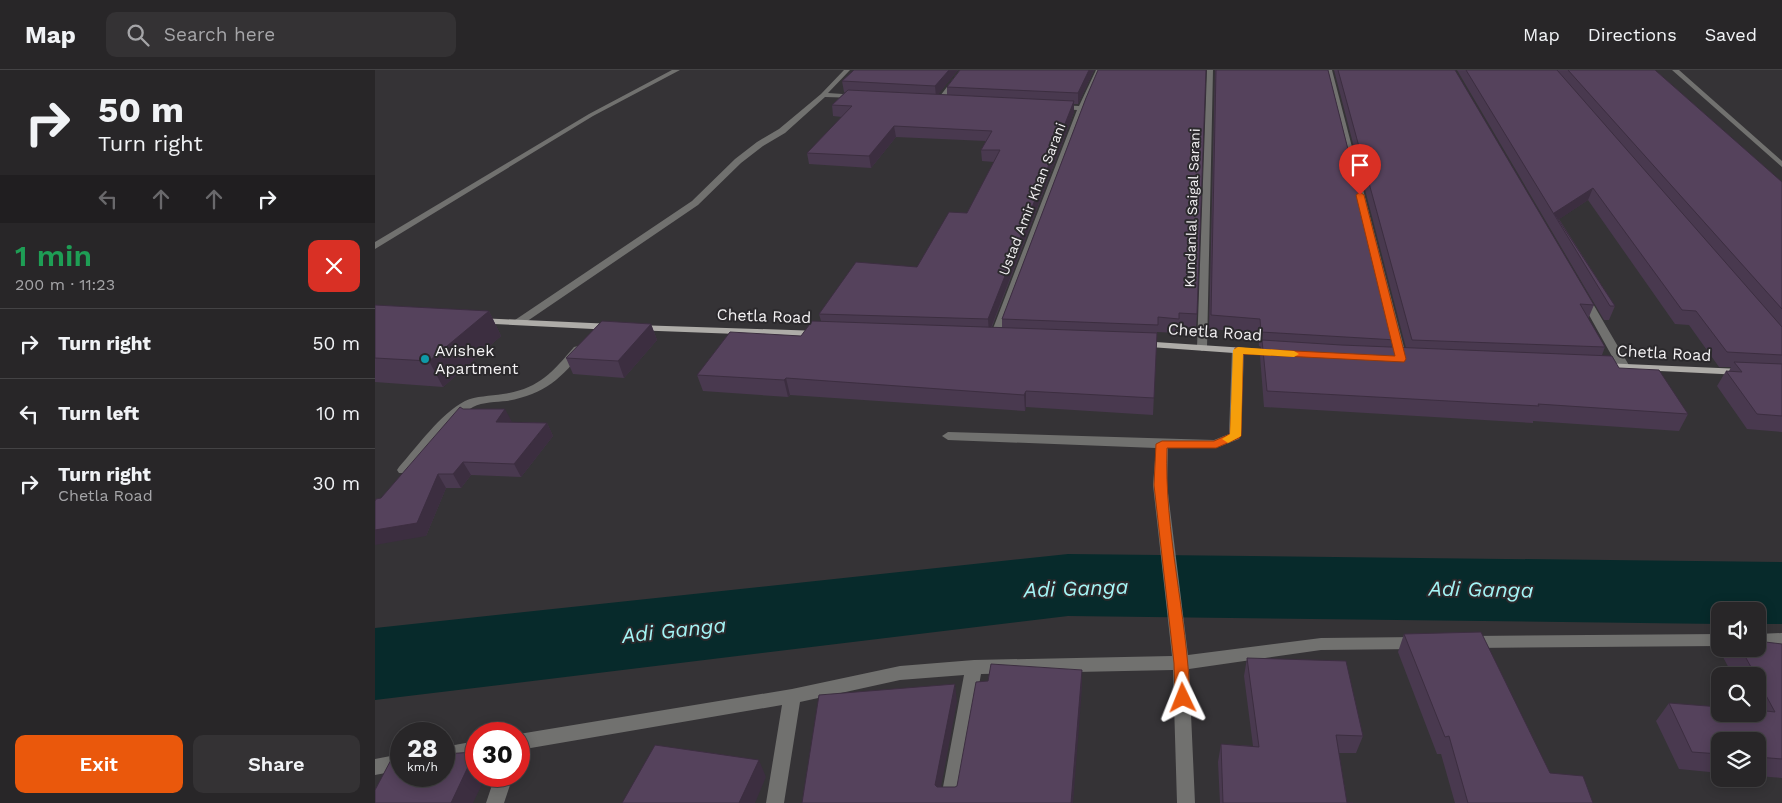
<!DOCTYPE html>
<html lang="en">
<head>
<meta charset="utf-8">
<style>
	:root { --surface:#282628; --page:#343234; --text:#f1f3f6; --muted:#a5a5a8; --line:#444345; --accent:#ea580c }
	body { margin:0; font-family:"Work Sans",sans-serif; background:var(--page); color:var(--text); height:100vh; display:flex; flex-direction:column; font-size:19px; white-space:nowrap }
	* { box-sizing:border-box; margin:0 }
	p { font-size:16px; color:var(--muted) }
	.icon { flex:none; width:28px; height:28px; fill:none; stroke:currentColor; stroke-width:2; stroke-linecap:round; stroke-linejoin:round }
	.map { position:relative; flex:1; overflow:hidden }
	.details { display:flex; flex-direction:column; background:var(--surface); width:375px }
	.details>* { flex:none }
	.banner { background:#282628; color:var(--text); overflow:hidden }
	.tools { position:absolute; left:1336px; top:532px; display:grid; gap:10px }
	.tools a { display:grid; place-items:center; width:55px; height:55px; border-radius:10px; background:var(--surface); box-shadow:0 2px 12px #0003,0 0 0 1px var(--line); font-size:25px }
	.speed { position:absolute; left:15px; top:652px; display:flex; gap:10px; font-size:25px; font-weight:700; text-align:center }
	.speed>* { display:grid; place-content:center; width:65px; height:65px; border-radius:50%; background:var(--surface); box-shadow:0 2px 12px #0003,0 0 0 1px var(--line); line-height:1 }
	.speed small { font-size:12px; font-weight:400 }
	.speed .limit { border:8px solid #d22; background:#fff; color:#111 }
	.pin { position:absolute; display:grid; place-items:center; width:42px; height:42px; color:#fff; margin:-51px -21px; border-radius:50% 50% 50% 0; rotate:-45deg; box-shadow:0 0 5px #0007 }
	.pin .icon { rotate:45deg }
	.me { position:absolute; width:55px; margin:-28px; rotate:358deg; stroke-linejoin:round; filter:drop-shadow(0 0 4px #0008) }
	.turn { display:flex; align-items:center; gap:18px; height:105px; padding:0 15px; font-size:22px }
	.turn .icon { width:65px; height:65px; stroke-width:2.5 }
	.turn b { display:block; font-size:35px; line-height:42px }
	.lanes { display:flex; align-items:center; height:48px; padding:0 15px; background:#0003; justify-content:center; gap:25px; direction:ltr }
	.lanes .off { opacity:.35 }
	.round { display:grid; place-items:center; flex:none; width:52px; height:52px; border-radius:10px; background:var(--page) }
	.overview { display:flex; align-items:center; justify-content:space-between; height:85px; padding:0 15px }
	h1 { font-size:30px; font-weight:600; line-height:38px; color:#1e9e55 }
	.action { display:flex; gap:10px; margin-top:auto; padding:10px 15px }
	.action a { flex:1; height:58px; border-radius:10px; background:var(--accent); color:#fff; font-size:20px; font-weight:600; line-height:58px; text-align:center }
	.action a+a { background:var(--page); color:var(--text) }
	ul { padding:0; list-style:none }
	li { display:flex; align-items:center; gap:15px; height:70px; padding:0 15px; border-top:1px solid var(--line) }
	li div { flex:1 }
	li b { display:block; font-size:19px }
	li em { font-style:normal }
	header { display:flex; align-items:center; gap:30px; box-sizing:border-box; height:70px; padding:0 25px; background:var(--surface); border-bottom:1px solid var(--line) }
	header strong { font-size:24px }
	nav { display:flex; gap:28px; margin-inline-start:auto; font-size:18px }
	.search { width:350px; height:45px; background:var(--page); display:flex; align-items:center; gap:12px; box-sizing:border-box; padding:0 18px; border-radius:10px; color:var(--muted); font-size:19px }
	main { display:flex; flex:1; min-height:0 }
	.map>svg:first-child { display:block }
</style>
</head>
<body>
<header>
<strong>Map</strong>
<div class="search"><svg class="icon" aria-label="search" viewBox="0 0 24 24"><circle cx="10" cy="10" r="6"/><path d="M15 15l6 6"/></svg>Search here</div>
<nav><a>Map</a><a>Directions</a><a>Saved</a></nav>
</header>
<main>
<section class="details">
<div class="banner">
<div class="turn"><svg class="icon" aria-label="right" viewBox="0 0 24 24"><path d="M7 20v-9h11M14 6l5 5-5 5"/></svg><div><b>50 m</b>Turn right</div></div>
<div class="lanes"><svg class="icon off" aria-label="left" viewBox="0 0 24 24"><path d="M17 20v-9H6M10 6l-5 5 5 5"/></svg><svg class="icon off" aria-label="ahead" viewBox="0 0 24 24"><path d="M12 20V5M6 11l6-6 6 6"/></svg><svg class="icon off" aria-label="ahead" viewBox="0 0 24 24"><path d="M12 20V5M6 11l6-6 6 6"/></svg><svg class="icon" aria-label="right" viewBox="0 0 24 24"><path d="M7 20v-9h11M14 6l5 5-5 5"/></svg></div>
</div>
<div class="overview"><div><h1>1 min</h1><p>200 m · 11:23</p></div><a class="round" style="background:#d93025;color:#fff"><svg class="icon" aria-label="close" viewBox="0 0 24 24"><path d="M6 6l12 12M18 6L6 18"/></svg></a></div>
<ul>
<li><svg class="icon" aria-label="right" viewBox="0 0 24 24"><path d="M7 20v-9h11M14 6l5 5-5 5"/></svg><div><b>Turn right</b></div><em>50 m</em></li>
<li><svg class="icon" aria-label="left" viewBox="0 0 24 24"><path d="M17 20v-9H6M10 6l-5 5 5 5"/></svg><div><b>Turn left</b></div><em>10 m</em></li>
<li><svg class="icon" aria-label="right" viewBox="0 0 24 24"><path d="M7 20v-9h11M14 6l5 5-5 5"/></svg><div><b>Turn right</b><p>Chetla Road</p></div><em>30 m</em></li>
</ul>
<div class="action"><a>Exit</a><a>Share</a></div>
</section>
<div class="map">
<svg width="1407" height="733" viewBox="0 0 1407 733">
	<rect width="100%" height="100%" fill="#353336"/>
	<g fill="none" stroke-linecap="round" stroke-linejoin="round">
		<!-- river -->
		<path fill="#072a2b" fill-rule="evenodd" d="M693,484L1407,492V554H1382V541H1345V554L693,546L0,630V558Z"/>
		<!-- minor -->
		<path fill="#71716f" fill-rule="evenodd" d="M297,0H305L218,46L0,179V172L214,44Z
			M469,0H475L453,23L482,25L485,27L484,28L450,27L410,63L388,76L366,93L323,135L148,254H140L139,252L140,250L317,131L360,89L382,72L404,59L446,24Z
			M585,0H591L566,32H562V30Z
			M721,0H727L709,38L624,269L619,272L615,271L614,269L702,40L684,39L681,37L684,35L704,36Z
			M832,0H838L832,278L827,281L822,278Z
			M951,0H957L1032,289L1030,291H1022L1020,289Z
			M1297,0H1304L1407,91V97Z
			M1209,224L1214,227L1255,297L1253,299H1245L1243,297L1204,227Z
			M203,276L209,279C187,309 169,324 132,331C121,332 108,332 98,337C74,350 51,382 34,403H24L22,400L24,397C42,377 65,344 90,331C101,326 115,326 128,324C163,319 177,303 199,277Z
			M863,277L869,280L866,366L864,369L841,378H793L792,415L813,585L946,568L1043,567L1049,568L1051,573L1049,578L1043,579L946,580L814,599L820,733H802L798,600L606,604L583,733H565L589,605L525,610L425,632L409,733H391L407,635L144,680V664L417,619L525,596L599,590L797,586L778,415L781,378L573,370L567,366L573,362L839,370L854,364L857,280Z
			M1407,563V575L1382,576V564Z
			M1345,564V576L1096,578L1090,577L1088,572L1090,567L1096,566Z
			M101,671V687L69,693V677Z
			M26,684V700L0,705V689Z
			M120,706H138L129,733H111Z"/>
		<!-- major -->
		<path fill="#aeaca8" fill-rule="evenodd" d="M103,248L238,254L243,257L238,260L99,253L98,251L99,249Z
			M261,255L445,261L450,264L445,267L257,260L256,258Z
			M765,271L902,280L908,283L902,286L761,276L760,274L761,272Z
			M1227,293L1367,299L1373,302L1367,305L1223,298L1221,296L1223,294Z"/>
	</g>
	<!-- wall -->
	<path fill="#49394f" d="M583,0L563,24L572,25V17L585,0H719L703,34H699V42L617,257H627V249L711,28L822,244L821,258L803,257L802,263L782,262L778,345L651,337L650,341L415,325L413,327L328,321L322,305L426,266L446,251L444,244L542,197L592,143L619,92L607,91L606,80L611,71L521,67L496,98L434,94L432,83L467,47L458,46L457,35L470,22H469L467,11Z
		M840,0H953L1021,270L1019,277L1031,278L959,0H1080L1219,235L1213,249L1230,277L1227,285L1244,298L1313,344L1304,361L1158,351V353L889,337L885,286L886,277L884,276L883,263L834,259Z
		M1082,0H1280L1407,112V362L1372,359L1342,316L1351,301H1354L1356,297H1344L1314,255L1300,254L1213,130L1184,149L1240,236L1234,250H1229Z
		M0,235L114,241L126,266L68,317L0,312Z
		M276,254L282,270L249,308L198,304L191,288Z
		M88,339L137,352L172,353L178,366L146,407L96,405L86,418H71L51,466L6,428Z
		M1029,564L1175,703L1218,733H1080L1066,684H1062L1023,582Z
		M1407,574V708L1382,706V671H1345V703L1304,699L1281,651L1294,633L1382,644V606H1358L1348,587L1354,579H1382Z
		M872,588L988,666L981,683H964L972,733H978H845L843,692L846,674L878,676L869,606Z"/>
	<!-- shaded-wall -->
	<path fill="#3c2e40" d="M574,0H583L561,27L560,16Z
		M714,0H719L703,34V23Z
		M699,31V42L614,263L613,249Z
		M519,56L521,67L496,98L494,86Z
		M1218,118L1213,130L1183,150L1179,143Z
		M114,241L126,266L68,317L54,291Z
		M276,254L282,270L249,308L243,291Z
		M411,308L415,325L413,327L409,310Z
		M651,321V337L650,341L649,325Z
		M130,339L137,352H121Z
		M172,353L178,366L146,407L139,394Z
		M88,392L96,405L86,418L78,404Z
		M63,404L71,418L51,466L0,475V460Z
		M707,600V618L698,733H696Z
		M580,614L582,632L563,733L560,715Z
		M100,682L101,683V706H111L98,733H76Z
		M384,690L391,707L380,733H364Z"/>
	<!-- building -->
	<path fill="#55425c" stroke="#3c2e40" d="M479,0H574L560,16L467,11Z
		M585,0H714L703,23L572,17Z
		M723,0H831L822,244L804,243V249L783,247V255L627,249L711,28Z
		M841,0H953L1021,270L886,262L885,249L836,245Z
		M963,0H1080L1219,235L1205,234L1230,277L1037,270Z
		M1091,0H1182L1407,257V285L1352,282L1321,241L1307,240L1218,118L1179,143L1240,236H1235Z
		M1193,0H1280L1407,112V239Z
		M473,20L699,31L613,249L444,244L481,192L542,197L574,142L592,143L625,80H606L617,61L519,56L494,86L432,83L477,36L457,35Z
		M0,235L114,241L54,291L0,288Z
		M227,251L276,254L243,291L191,288Z
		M437,251L782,263L779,328L651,321L649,325L411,308L409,310L322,305L355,262L426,266Z
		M887,270L966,275L1237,286L1244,298L1284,300L1313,344L1163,334L1164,336L892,321Z
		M1359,292L1407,294V346L1382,344L1351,301L1367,302Z
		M85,337L88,339H130L121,352L172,353L139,394L88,392L78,404H63L42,453L0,460V431L1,429L6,428Z
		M1106,562L1175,703L1208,706L1218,733H1093L1074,666L1070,667L1029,564Z
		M1382,571L1407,574V689L1382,687V671H1345V684L1317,682L1294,633L1345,637V644H1382V640L1400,642L1382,609V606H1381L1366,579H1382Z
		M872,588L971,591L988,666L961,665L972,733H978H848L846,674L884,677Z
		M616,594L707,600L696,733H427L444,625L580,614L560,715L562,717H580L582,716L601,612L613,611Z
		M280,675L384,690L364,733H247Z
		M100,682L76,733H0V720L17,688H26V706H69V684Z"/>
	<!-- route -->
	<path fill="#ea580c" stroke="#983908" d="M985,122L989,125L1031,289L1029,292L868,284L866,366L864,368L841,378H792C789,462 812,544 815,628L813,632L808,634L802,632L800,628L799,593L779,415L781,374L787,371H839L855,364L860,278L1020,286L981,125Z"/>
	<!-- slow -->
	<path fill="#f59e0b" d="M863,277L919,281L924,284L919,287L868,284L866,366L853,373L847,369L855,364L858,280Z"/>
	<!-- markers -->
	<circle fill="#0f9aa8" stroke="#2b292c" stroke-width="2" cx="50" cy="289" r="5"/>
	<g text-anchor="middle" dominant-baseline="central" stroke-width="4" stroke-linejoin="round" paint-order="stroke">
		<!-- far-street labels -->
		<g font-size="14" fill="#f3f1f3" stroke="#2b292c">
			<text transform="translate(657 129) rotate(-69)">Ustad Amir Khan Sarani</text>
			<text transform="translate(817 138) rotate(-88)">Kundanlal Saigal Sarani</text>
		</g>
		<!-- street labels -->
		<g font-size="16" fill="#f3f1f3" stroke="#2b292c">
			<text transform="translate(389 246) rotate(2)">Chetla Road</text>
			<text transform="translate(840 262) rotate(4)">Chetla Road</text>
			<text transform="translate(1289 283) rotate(3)">Chetla Road</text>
		</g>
		<!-- poi labels -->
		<g font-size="16" fill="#f3f1f3" stroke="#2b292c" text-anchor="start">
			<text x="60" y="280">Avishek<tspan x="60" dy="18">Apartment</tspan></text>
		</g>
		<!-- near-water labels -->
		<g font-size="21" font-style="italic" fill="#a4f5f6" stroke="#2b292c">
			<text transform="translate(701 518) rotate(-2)">Adi Ganga</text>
			<text transform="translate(1106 519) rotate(1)">Adi Ganga</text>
			<text transform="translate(299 560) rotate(-6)">Adi Ganga</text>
		</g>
	</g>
</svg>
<div class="tools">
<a><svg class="icon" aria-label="sound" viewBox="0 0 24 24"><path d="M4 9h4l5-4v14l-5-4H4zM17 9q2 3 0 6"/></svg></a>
<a><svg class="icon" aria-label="search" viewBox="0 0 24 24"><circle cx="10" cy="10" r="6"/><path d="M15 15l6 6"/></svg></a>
<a><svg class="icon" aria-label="layers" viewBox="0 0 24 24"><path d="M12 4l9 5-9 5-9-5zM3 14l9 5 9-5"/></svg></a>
</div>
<div class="speed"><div>28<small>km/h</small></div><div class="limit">30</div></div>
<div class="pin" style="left:985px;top:125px;background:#d93025"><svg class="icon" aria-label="arrive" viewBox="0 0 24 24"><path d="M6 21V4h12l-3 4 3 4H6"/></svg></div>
<svg class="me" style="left:808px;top:628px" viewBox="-20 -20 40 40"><path d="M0-17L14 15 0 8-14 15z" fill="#ea580c" stroke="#fff" stroke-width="4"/></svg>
</div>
</main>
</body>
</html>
